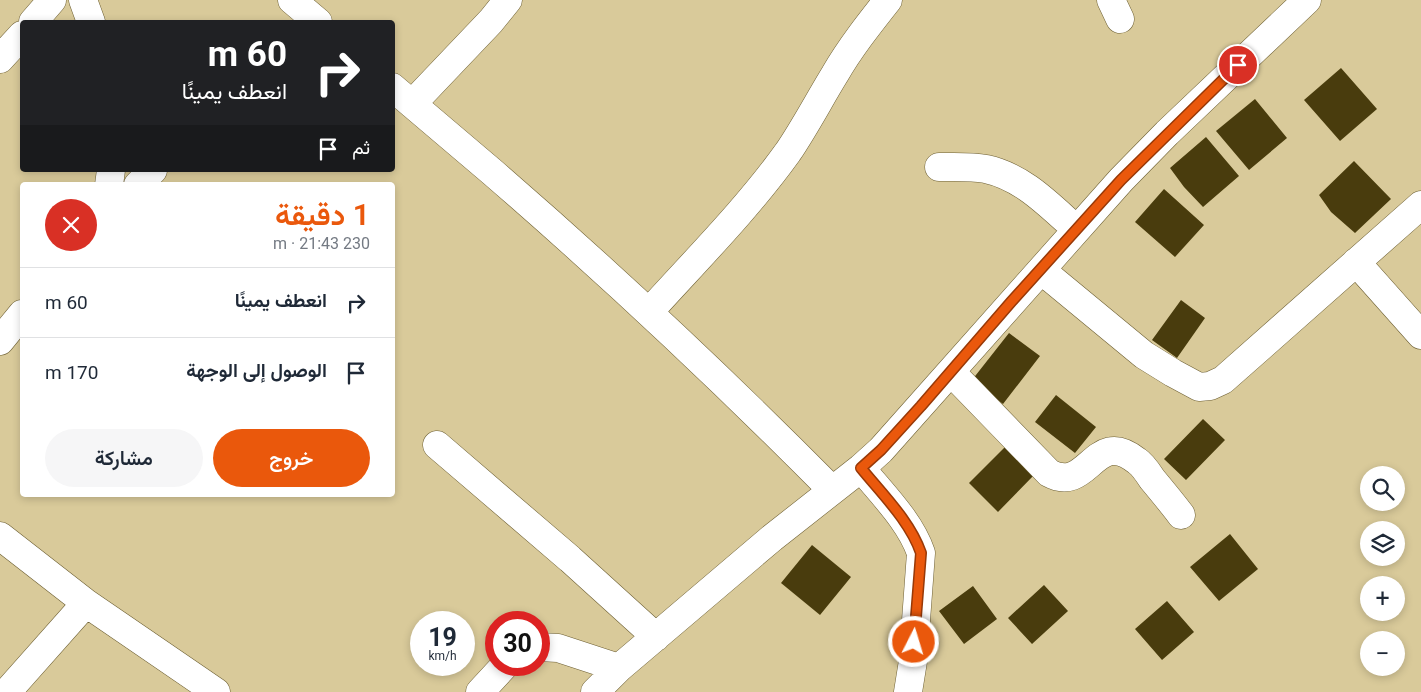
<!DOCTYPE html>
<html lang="ar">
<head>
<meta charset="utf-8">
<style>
	:root { --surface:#fff; --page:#f6f6f7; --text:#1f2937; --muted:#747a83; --line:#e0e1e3; --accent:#ea580c }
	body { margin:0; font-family:Roboto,Vazirmatn,sans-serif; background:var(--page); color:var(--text); direction:rtl; height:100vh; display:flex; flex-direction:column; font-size:19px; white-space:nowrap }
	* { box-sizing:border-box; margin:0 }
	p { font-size:16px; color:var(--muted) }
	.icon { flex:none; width:28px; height:28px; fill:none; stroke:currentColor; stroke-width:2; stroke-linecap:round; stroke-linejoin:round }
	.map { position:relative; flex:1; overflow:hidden; direction:ltr }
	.drawer { position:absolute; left:20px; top:182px; width:375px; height:315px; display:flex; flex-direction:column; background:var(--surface); border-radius:5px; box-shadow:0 2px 8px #0003; direction:rtl }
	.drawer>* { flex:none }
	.hud { position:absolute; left:20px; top:20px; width:375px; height:152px; border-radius:5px; box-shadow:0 2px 8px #0003; direction:rtl; background:#202124; color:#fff; overflow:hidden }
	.tools { position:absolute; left:1360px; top:466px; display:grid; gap:10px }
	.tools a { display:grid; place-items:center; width:45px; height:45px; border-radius:50%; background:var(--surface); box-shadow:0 2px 8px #0003; font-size:25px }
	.speed { position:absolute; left:410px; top:611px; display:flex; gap:10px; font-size:25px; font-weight:700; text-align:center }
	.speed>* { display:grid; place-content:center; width:65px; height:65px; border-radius:50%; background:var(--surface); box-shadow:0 2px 8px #0003; line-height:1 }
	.speed small { font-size:12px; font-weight:400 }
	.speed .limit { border:8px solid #d22; background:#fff; color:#111 }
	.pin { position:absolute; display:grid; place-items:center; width:42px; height:42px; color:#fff; margin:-21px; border:2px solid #fff; border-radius:50%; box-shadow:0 1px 5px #0007 }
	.me { position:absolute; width:55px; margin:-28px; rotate:5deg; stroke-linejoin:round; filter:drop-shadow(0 0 4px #0008) }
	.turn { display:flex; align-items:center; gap:18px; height:105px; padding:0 25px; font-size:22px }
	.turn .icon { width:65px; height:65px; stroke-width:2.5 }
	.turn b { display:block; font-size:35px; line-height:42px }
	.then { display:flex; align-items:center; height:48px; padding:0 25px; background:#0003; gap:10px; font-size:19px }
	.round { display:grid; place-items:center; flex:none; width:52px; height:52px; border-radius:26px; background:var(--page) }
	.overview { display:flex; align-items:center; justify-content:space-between; height:85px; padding:0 25px }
	h1 { font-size:30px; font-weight:600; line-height:38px; color:var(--accent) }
	.primary-button { display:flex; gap:10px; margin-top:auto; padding:10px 25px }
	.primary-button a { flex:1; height:58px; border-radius:30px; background:var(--accent); color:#fff; font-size:20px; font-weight:600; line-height:58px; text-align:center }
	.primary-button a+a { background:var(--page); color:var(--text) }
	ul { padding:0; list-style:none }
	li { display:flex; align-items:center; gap:15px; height:70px; padding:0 25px; border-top:1px solid var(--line) }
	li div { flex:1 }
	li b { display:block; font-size:19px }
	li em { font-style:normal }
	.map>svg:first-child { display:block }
</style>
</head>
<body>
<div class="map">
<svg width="1421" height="692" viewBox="0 0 1421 692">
	<rect width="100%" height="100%" fill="#d9ca9a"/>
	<!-- building -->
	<path fill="#493c0d" d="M1341,68L1377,109L1340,141L1304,100Z
		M1255,99L1287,138L1249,170L1216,131Z
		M1206,137L1239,176L1203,207L1184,187L1170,168Z
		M1354,161L1391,199L1355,233L1331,212L1319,195Z
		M1164,189L1204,225L1175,257L1135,222Z
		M1181,300L1205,318L1177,358L1152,340Z
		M1009,333L1040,356L1003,404L972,380Z
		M1056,395L1096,427L1075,453L1035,422Z
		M1203,419L1225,440L1186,480L1164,459Z
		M1006,446L1035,474L998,512L969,483Z
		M1230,534L1258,569L1219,601L1190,567Z
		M812,545L851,577L820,615L781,583Z
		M1044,585L1068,611L1032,644L1008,618Z
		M973,586L997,619L964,644L939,611Z
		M1167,601L1194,632L1162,660L1135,629Z"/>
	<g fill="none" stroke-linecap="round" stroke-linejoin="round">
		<defs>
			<path id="minor" d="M83,0L91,22
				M292,0L318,22
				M1111,0L1120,19
				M33,22L52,0
				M0,59L22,35
				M392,87C425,115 458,143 491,171C609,273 722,379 832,490
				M412,104L491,21L508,0
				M939,167C954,167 970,166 986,169C1023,177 1049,205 1076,229
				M109,185L111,170
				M138,185L153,170
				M1356,262L1421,335
				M1041,270L1144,355L1173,373L1199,387L1210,386L1223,380L1421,205
				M649,312C696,260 747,209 788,152C805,127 819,100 835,74C850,48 869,24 888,0
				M0,341L22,314
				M951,372L1049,473C1089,495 1094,426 1137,461C1143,465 1148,473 1152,479C1162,491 1172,503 1181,515
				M437,445L570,559L656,637
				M861,468C882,494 910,521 921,553L913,661L908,692
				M0,536L86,603L216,692
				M539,647L558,648L619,668
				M7,692L86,603
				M480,692L505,665
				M595,692L619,668L772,538L861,468L881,450L1121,180L1167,133L1307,0"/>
		</defs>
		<!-- minor casing -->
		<use href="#minor" stroke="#6d5f33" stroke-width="29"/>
		<!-- minor -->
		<use href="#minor" stroke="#fff" stroke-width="28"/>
	</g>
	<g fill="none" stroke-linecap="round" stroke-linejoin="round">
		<defs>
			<path id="route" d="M914,642L921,553C910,521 882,494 861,468L881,450L921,406L1011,302L1121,180L1238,65"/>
		</defs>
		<!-- route casing -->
		<use href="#route" stroke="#983908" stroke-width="12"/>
		<!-- route -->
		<use href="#route" stroke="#ea580c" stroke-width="9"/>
	</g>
</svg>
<div class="tools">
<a><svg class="icon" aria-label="search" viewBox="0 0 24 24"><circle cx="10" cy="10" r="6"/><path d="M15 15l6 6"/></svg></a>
<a><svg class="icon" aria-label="layers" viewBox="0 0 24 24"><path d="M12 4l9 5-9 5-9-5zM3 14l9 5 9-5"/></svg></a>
<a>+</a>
<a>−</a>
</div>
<div class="speed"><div>19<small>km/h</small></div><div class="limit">30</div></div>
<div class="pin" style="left:1238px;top:65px;background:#d93025"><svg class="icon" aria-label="arrive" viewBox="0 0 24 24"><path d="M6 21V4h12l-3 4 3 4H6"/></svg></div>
<svg class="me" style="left:914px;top:642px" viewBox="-20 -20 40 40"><circle r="17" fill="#ea580c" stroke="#fff" stroke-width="3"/><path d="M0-11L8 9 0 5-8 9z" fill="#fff"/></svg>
<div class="hud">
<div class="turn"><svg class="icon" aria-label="right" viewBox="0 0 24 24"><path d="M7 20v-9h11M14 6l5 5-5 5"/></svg><div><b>60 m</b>انعطف يمينًا</div></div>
<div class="then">ثم<svg class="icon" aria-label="arrive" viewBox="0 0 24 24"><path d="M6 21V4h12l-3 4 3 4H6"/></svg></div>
</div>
<section class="drawer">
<div class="overview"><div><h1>1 دقيقة</h1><p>230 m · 21:43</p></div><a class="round" style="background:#d93025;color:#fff"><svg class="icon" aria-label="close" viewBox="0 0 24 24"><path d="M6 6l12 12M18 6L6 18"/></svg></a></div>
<ul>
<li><svg class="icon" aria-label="right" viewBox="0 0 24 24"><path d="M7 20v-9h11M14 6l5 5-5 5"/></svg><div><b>انعطف يمينًا</b></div><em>60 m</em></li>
<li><svg class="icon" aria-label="arrive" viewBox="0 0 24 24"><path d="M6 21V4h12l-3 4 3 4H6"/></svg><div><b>الوصول إلى الوجهة</b></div><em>170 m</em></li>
</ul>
<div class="primary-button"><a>خروج</a><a>مشاركة</a></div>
</section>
</div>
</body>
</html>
